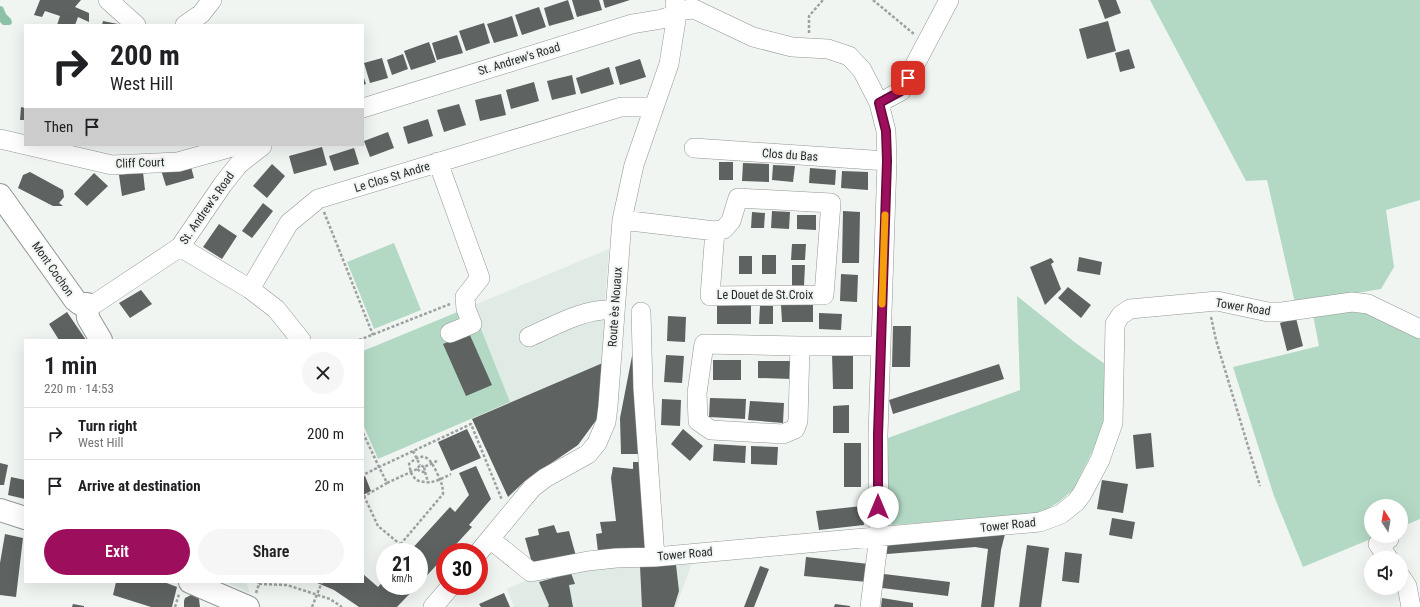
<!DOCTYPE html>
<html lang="en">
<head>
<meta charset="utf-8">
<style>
	:root { --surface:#fff; --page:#f6f6f6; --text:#202124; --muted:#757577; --line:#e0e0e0; --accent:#9d0e5c }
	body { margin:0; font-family:"Roboto Condensed",sans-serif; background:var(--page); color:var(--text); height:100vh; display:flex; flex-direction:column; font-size:15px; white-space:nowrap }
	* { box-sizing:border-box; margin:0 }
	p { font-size:13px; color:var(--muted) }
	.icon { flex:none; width:22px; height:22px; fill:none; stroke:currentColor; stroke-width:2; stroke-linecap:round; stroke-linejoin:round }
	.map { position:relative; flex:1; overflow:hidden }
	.drawer { position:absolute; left:24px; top:339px; width:340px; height:244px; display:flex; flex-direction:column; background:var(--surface); border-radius:0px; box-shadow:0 4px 16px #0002 }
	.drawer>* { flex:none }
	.top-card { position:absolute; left:24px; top:24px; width:340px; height:122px; border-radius:0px; box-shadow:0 4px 16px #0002; background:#fff; color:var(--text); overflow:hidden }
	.needle { width:26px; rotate:349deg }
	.fabs { position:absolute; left:1364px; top:499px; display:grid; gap:8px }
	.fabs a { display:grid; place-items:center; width:44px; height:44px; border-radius:50%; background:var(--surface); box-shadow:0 4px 16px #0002; font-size:20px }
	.speed { position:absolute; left:376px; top:543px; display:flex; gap:8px; font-size:20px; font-weight:700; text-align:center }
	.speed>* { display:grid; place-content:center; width:52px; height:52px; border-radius:50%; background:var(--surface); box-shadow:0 4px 16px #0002; line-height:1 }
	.speed small { font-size:10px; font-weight:400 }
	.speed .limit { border:6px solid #d22; background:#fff; color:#111 }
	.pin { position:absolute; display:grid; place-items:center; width:34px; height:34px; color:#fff; margin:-17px; border-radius:8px; box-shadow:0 2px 6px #0006 }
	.me { position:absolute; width:44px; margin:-22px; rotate:0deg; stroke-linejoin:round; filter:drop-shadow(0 0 3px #0008) }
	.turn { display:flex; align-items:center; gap:14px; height:84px; padding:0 20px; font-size:18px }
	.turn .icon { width:52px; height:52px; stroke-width:2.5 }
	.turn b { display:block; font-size:28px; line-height:34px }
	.then { display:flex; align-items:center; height:38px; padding:0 20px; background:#0003; gap:8px; font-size:15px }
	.round { display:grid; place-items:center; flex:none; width:42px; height:42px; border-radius:21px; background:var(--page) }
	.headline { display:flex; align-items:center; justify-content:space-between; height:68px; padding:0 20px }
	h1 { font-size:24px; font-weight:600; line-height:30px }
	.action { display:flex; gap:8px; margin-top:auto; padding:8px 20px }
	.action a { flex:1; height:46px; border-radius:24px; background:var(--accent); color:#fff; font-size:16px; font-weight:600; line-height:46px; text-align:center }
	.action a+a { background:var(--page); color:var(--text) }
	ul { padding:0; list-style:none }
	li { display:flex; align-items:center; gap:12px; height:52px; padding:0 20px; border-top:1px solid var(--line) }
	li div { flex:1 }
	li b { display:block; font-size:15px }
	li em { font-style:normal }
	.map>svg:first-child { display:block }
</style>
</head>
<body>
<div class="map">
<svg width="1420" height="607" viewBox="0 0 1420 607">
	<rect width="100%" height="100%" fill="#f0f5f2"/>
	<!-- built -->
	<path fill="#dfebe4" d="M609,249L604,310L605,362L510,402L472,306Z
		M693,560L676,607H514L507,589L531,578L590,566Z
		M226,582H246L250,593L230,584Z"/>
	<!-- green -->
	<path fill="#b3d9c4" d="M1150,0H1420V200L1386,210L1394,267L1381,289L1295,303L1267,180L1246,181Z
		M394,243L421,310L374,329L347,262Z
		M1017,296L1077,344L1105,364L1107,405L1101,434L1073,490L1059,502L1042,512L1027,515L892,525L884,498L885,439L1020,390Z
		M472,306L510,402L378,459L363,424V351Z
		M1346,309L1369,311L1420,335V519L1401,527V506H1371V536H1378L1303,567L1274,496L1233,367L1319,346L1313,315Z"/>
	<!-- water -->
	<path fill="#8cc1a5" d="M0,6L3,7L6,14L11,19L12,23L10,25H3L0,22Z"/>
	<!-- building -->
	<path fill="#5e6260" d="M40,0H81L75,7L89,13V22L78,17L75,25H57L60,16L45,11L42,17L34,15Z
		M568,0L574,19L549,26L544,8Z
		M572,0H599L602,10L577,17Z
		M603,0H630L605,8Z
		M1098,0H1116L1121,13L1105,19Z
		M539,7L546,27L522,35L515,15Z
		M512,16L518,36L494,43L487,24Z
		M103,21L118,24V25H102Z
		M1108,21L1116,51L1087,59L1079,29Z
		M484,23L490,43L466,51L459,31Z
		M457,35L463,53L437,60L432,43Z
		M429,42L436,62L411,70L404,51Z
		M1129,49L1135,68L1120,72L1115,53Z
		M403,54L408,69L392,75L387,60Z
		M382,58L388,78L370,83L364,63Z
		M640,59L646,77L620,85L615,67Z
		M609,67L614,84L581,94L576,78Z
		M363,75L366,84L363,85Z
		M572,75L576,94L552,100L547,81Z
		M534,82L539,101L511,109L506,90Z
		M501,94L506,115L480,121L475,100Z
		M459,104L466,125L444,132L437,110Z
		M21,107L25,108V120H20Z
		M428,119L433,136L408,144L403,127Z
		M388,132L394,148L370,157L364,141Z
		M322,147L327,165L294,174L289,156Z
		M354,148L359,164L334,171L329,156Z
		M719,162H733V180H719Z
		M190,163L194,178L166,186L161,170Z
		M743,163L769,164V182L742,181Z
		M272,164L285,176L267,198L253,186Z
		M773,165L795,166L793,182L772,180Z
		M810,168L836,170L835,185L809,183Z
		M842,171L868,172V190L841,188Z
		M30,172L63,190L64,197L59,203L63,206H53L18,188L23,175Z
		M143,172L145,190L122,196L119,175Z
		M94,173L108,186L87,206L74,194Z
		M263,203L273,211L252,238L242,231Z
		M772,211L790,212L789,229L771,228Z
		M843,211L860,212L859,263H842Z
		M752,212L765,213L764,228H751Z
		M797,215H816V230L797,229Z
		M219,224L237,236L222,259L203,247Z
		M792,244H806L805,260H791Z
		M762,255H776V274H762Z
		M739,256H752V274H739Z
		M1079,257L1102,262L1100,275L1077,271Z
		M1051,258L1054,262L1051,264L1061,289L1045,305L1030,267Z
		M792,265H805L804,286H792Z
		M841,274L858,275L857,302L840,301Z
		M1068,287L1091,305L1081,318L1058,298Z
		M141,290L152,304L130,318L119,303Z
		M717,304L751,305V324H717Z
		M781,305H813V322H782Z
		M760,306H773V324H759Z
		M67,312L86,340H59L49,324Z
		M819,313L842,314L841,330L819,329Z
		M668,316L686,317L685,342L667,341Z
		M1296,318L1303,346L1287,351L1280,323Z
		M893,326H911L910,367H892Z
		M469,333L492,385L466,396L443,344Z
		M633,351L643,454H621L620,418Z
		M832,353H853V389H833Z
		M666,355L684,356L682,383L664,382Z
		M713,360H741V380H713Z
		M758,361H792V379L758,378Z
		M605,362L600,415L578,445L525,481L508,497L472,419Z
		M999,364L1004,379L893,414L889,400Z
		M710,398L746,399L745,419L709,417Z
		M662,399L681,400L680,426L661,425Z
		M750,401L784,403L783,423L748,420Z
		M849,405V433H833V406Z
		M467,429L481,458L451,471L438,442Z
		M683,429L703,446L690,461L671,444Z
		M1151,433L1154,467L1136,469L1133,435Z
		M844,443H861V487H844Z
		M714,444L746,446L745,463L713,461Z
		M751,446L778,447L777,465L751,464Z
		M633,462H644L649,548H634L598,552L596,534L602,533L600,522L616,521L611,478L613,467L633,469Z
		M0,463L8,465L4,485H0Z
		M476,466L491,499L469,525L472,527L449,552H445V556L419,584V552H409L450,507L455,512L469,495L459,473Z
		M365,476L371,491L363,495V477Z
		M11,477L25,480V499L8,495Z
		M1102,480L1128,484L1123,513L1097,509Z
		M862,506L864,525L819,530L816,511Z
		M1112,518L1135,522L1132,539L1109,535Z
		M554,525L557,533L569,531L576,556L532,563L525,538L539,535L538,529Z
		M5,534L23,538L16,597L0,595V563Z
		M1005,534L1001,550L994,607H981L988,549L975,547L887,554L886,542Z
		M1027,545L1049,548L1041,607H1019Z
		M1065,552L1082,554L1079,583L1062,581Z
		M806,557L869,564L867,582L804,576Z
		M676,565L679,591L674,607H642L640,566Z
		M760,566L769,569L754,607H744Z
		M571,573L575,584L569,585L573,607H548L549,605L539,582Z
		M363,574L378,587L385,579V586H417L397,607H359L334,590L315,582H363Z
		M884,574L950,582L948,596L882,588Z
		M116,582H164L177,587L172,607H151L113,595Z
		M504,593L510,607H481L479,604Z
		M191,595H195L199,599L200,607H184V601L185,598Z
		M882,598L913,603V607H881Z
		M73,604L84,606V607H72Z
		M835,604L850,606V607H834Z"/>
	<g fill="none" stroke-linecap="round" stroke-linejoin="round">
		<defs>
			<path id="minor" d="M108,0L136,25
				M185,25L201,14L212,0
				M879,103L901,91L949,0
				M363,108L632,24L662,19L677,14L683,10L694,9L753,37L792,47L828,49L849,56L862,70L879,103L886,131L887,161L878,435L879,536L870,607
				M0,139L112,165L178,162L232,147L256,150
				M694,148L887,161
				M438,162L480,278L465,297L466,309L472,324L450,333
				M622,220L715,231L724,229L731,221L738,198L831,203L824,295L710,296L715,231
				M180,247L250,289L289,223L318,199L621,107H654
				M250,289L276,309L301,340
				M87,304L96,303L180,247L223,184L239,164L262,146
				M641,312L643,388L655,557
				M529,337C556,325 584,308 615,310
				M800,346L704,344L697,393L698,421L711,430L783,434L795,429L798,421L800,346H880
				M490,539L531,572L588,561L616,558L655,557L1040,522L1061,514L1076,502L1082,494L1100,460L1113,423L1115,324L1121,315L1130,309L1217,301L1268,312H1282L1352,302L1368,304L1420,329
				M479,552L532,488L545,478L588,454L597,443L606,422L608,406L622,220L634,165L669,64L677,14L675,4
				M1388,558L1378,544L1389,539
				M1401,577L1407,586L1411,607
				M433,607L451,586"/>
			<path id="major" d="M0,195L75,300L80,304H87L88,318L101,340
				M0,510L25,518
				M190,582L248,607"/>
		</defs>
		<!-- minor casing -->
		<use href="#minor" stroke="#929794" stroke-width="20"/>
		<!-- major casing -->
		<use href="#major" stroke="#929794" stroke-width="24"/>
		<!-- path -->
		<path stroke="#9da19f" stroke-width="2.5" stroke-dasharray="3 2" stroke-linecap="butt" d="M873,0L914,34
			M809,33V16L823,0
			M324,212L373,335
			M1211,317L1216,340L1260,486
			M359,340L450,304
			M363,433L379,467L363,475
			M413,451L420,465
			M424,467L420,465L417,469L421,472H425L424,467L437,461
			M425,472L428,482
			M387,483L417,469
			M364,496L378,526L401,545
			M363,497L387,483L379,467L471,424L502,500
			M394,552L443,494C443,486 441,481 437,473C430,458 424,450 409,464L411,473L416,480C431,485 437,481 451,474
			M384,562L385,561
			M259,584L287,585L330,599L342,607
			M256,593L259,584L258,582
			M175,607L179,594
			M312,607L322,582"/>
		<!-- minor -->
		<use href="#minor" stroke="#fff" stroke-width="19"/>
		<!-- major -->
		<use href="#major" stroke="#fff" stroke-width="22"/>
	</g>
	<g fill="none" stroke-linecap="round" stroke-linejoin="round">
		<defs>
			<path id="route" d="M878,507V435L887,161L886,131L879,103L901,91L908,78"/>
		</defs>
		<!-- route casing -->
		<use href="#route" stroke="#66093c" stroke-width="10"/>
		<!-- route -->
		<use href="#route" stroke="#9d0e5c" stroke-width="7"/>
		<!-- slow -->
		<path stroke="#f59e0b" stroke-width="7" d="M882,304L885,215"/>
	</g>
	<g text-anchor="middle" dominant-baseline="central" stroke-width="4" stroke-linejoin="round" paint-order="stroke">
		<!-- street labels -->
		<g font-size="12" fill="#272928" stroke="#f0f5f2">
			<text transform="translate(519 59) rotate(-17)">St. Andrew's Road</text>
			<text transform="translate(790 155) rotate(4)">Clos du Bas</text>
			<text transform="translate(140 163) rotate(-2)">Cliff Court</text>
			<text transform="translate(392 177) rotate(-17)">Le Clos St Andre</text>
			<text transform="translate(207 208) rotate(-55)">St. Andrew's Road</text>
			<text transform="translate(53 269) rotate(55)">Mont Cochon</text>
			<text x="765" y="295">Le Douet de St.Croix</text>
			<text transform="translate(615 307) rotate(-86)">Route ès Nouaux</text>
			<text transform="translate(1243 307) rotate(9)">Tower Road</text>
			<text transform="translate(1008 525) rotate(-6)">Tower Road</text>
			<text transform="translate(685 554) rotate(-5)">Tower Road</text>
		</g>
	</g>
</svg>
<div class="fabs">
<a><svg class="needle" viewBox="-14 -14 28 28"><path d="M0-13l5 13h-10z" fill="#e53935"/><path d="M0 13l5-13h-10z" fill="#757577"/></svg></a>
<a><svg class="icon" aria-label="sound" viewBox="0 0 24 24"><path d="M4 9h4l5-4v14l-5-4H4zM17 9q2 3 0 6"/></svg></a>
</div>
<div class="speed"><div>21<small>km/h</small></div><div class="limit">30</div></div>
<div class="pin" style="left:908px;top:78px;background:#d93025"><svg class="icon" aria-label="arrive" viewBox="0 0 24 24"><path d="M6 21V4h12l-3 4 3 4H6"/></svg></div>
<svg class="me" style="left:878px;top:507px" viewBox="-20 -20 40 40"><circle r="19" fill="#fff"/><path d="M0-13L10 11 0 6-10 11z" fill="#9d0e5c"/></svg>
<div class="top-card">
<div class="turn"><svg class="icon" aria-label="right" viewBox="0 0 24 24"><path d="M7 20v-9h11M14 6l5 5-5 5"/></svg><div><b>200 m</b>West Hill</div></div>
<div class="then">Then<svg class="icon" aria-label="arrive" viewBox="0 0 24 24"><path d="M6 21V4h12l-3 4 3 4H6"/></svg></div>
</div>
<section class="drawer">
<div class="headline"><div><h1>1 min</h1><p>220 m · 14:53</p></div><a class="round"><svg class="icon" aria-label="close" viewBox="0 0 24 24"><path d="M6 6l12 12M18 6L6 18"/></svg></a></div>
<ul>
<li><svg class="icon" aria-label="right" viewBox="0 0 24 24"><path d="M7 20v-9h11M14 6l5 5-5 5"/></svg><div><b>Turn right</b><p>West Hill</p></div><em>200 m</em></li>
<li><svg class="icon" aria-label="arrive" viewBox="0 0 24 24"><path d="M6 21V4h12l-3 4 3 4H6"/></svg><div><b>Arrive at destination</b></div><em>20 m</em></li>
</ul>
<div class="action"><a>Exit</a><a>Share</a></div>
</section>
</div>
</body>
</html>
